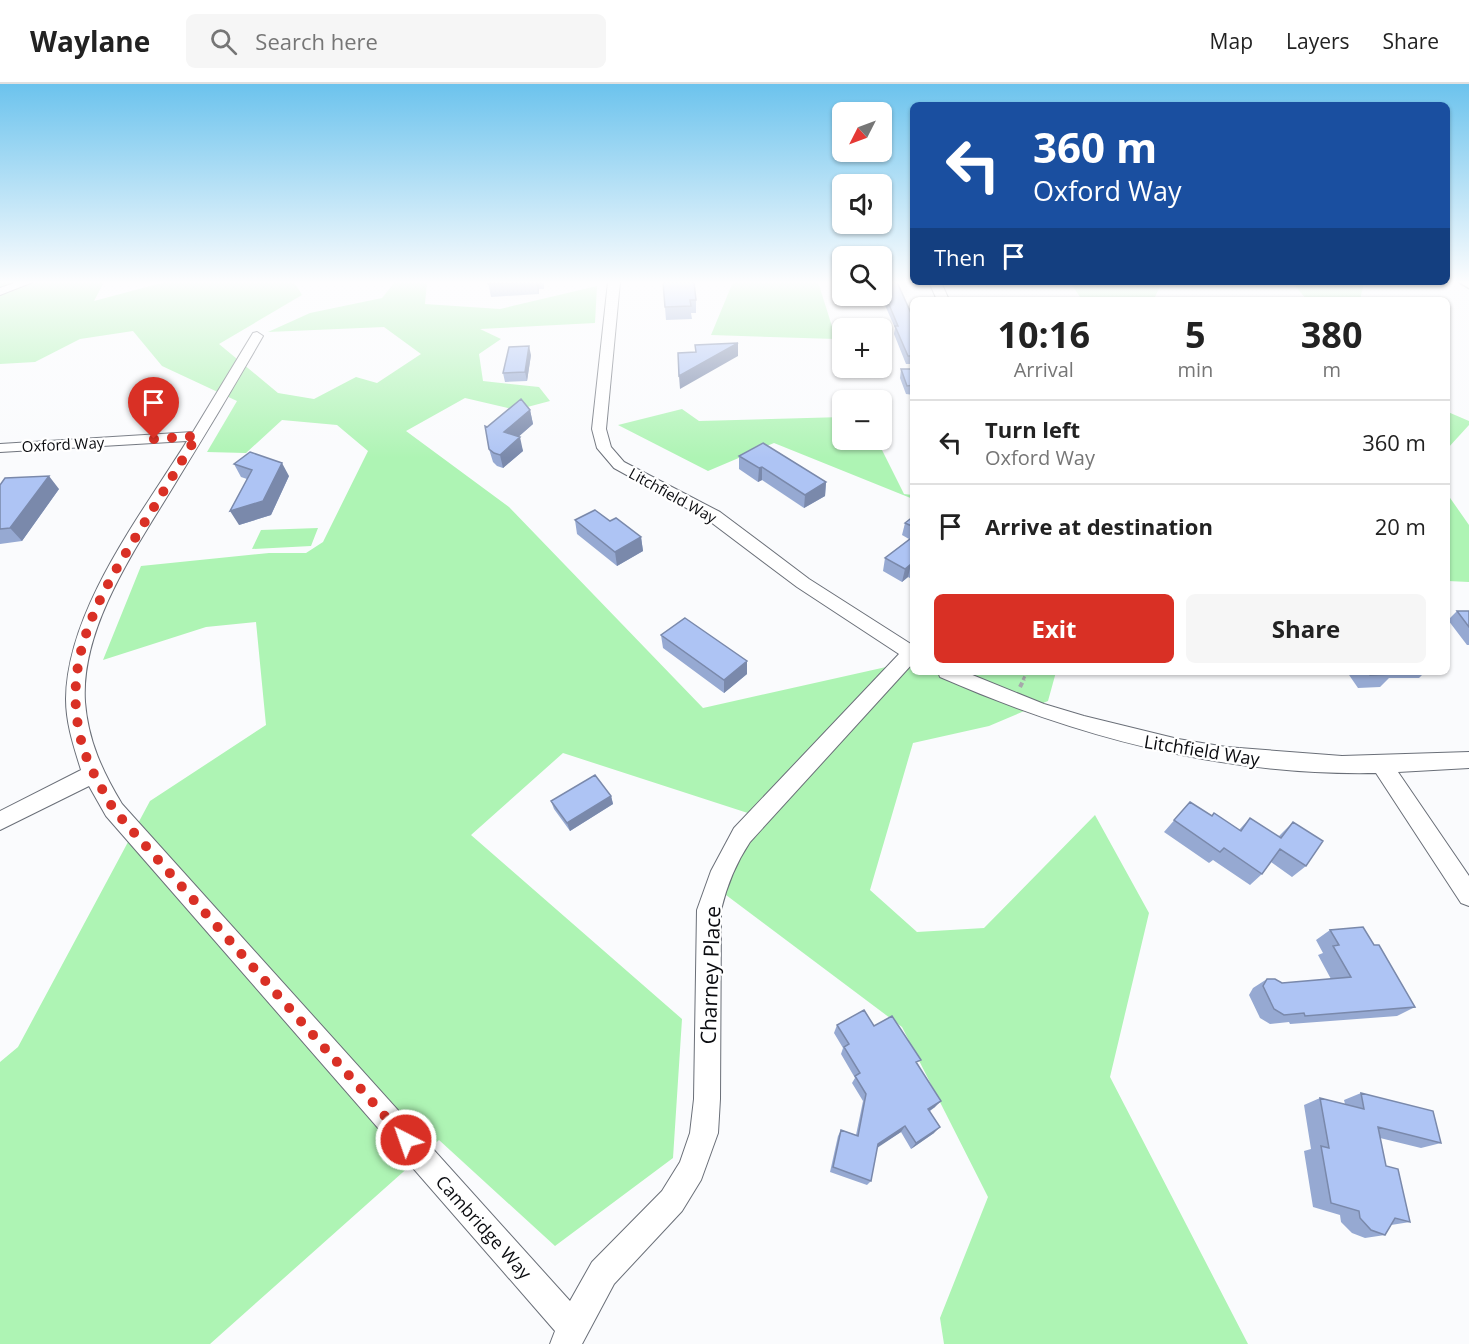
<!DOCTYPE html>
<html lang="en">
<head>
<meta charset="utf-8">
<style>
	:root { --surface:#fff; --page:#f6f6f6; --text:#222; --muted:#767676; --line:#e0e0e0; --accent:#d93025 }
	body { margin:0; font-family:"Open Sans",sans-serif; background:var(--page); color:var(--text); height:100vh; display:flex; flex-direction:column; font-size:22px; white-space:nowrap }
	* { box-sizing:border-box; margin:0 }
	p { font-size:20px; color:var(--muted) }
	.icon { flex:none; width:33px; height:33px; fill:none; stroke:currentColor; stroke-width:2; stroke-linecap:round; stroke-linejoin:round }
	.map { position:relative; flex:1; overflow:hidden }
	.panel { position:absolute; left:910px; top:213px; width:540px; height:378px; display:flex; flex-direction:column; background:var(--surface); border-radius:9px; box-shadow:0 2px 4px #0004 }
	.panel>* { flex:none }
	.top-card { position:absolute; left:910px; top:18px; width:540px; height:183px; border-radius:9px; box-shadow:0 2px 4px #0004; background:#1a4fa0; color:#fff; overflow:hidden }
	.needle { width:39px; rotate:228deg }
	.tools { position:absolute; left:832px; top:18px; display:grid; gap:12px }
	.tools a { display:grid; place-items:center; width:60px; height:60px; border-radius:9px; background:var(--surface); box-shadow:0 2px 4px #0004; font-size:30px }
	.pin { position:absolute; display:grid; place-items:center; width:51px; height:51px; color:#fff; margin:-62px -26px; border-radius:50% 50% 50% 0; rotate:-45deg; box-shadow:0 0 6px #0007 }
	.pin .icon { rotate:45deg }
	.me { position:absolute; width:66px; margin:-33px; rotate:319deg; stroke-linejoin:round; filter:drop-shadow(0 0 4px #0008) }
	.turn { display:flex; align-items:center; gap:21px; height:126px; padding:0 24px; font-size:27px }
	.turn .icon { width:78px; height:78px; stroke-width:2.5 }
	.turn b { display:block; font-size:42px; line-height:51px }
	.then { display:flex; align-items:center; height:57px; padding:0 24px; background:#0003; gap:12px; font-size:22px }
	.eta { display:flex; justify-content:space-evenly; align-items:center; height:102px; text-align:center }
	.eta b { font-size:36px; font-weight:700; line-height:42px }
	.button { display:flex; gap:12px; margin-top:auto; padding:12px 24px }
	.button a { flex:1; height:69px; border-radius:9px; background:var(--accent); color:#fff; font-size:24px; font-weight:700; line-height:69px; text-align:center }
	.button a+a { background:var(--page); color:var(--text) }
	ul { padding:0; list-style:none }
	li { display:flex; align-items:center; gap:18px; height:84px; padding:0 24px; border-top:2px solid var(--line) }
	li div { flex:1 }
	li b { display:block; font-size:22px }
	li em { font-style:normal }
	header { display:flex; align-items:center; gap:36px; box-sizing:border-box; height:84px; padding:0 30px; background:var(--surface); border-bottom:2px solid var(--line) }
	header strong { font-size:28px }
	nav { display:flex; gap:33px; margin-inline-start:auto; font-size:21px }
	.search { width:420px; height:54px; background:var(--page); display:flex; align-items:center; gap:15px; box-sizing:border-box; padding:0 21px; border-radius:9px; color:var(--muted); font-size:22px }
	.map>svg:first-child { display:block }
</style>
</head>
<body>
<header>
<strong>Waylane</strong>
<div class="search"><svg class="icon" aria-label="search" viewBox="0 0 24 24"><circle cx="10" cy="10" r="6"/><path d="M15 15l6 6"/></svg>Search here</div>
<nav><a>Map</a><a>Layers</a><a>Share</a></nav>
</header>
<div class="map">
<svg width="1469" height="1260" viewBox="0 0 1469 1260">
	<rect width="100%" height="100%" fill="#fafbfd"/>
	<!-- green -->
	<path fill="#aef4b4" d="M0,198H104L94,217L165,198H294L302,211L219,260L278,309L314,315L356,293L377,299L421,270L384,243L268,248L310,229L382,214L395,198H427L425,220L500,225L597,202L595,239L480,245L501,255L479,270L483,297L539,303L550,317L516,326L465,314L406,347L509,423L703,624L913,577L914,588H974L983,591L986,588H1056L1048,617L989,642L913,659L870,806L917,848L984,844L1095,731L1149,829L1110,993L1248,1260H944L940,1234L988,1113L902,943L714,802L757,732L563,669L471,751L682,935L673,1074L555,1162L439,1056L210,1260H0V978L18,963L150,717L266,641L256,538L206,543L103,576L141,482L269,469H306L323,458L368,367L337,341L282,336L246,369L207,368L237,317L162,282L133,247L80,255L35,278L0,280Z
		M733,198H818L836,255L711,251Z
		M1070,198H1162L1155,213L1168,216H1082Z
		M1292,198H1364L1360,216H1307Z
		M682,325L699,337L843,333V356H877L904,410L913,411V415L774,359L708,387L618,341Z
		M1448,328L1469,337V341L1448,364Z
		M1448,411L1469,441V498L1448,497Z
		M318,444L311,462L252,465L261,446Z"/>
	<g fill="none" stroke-linecap="round" stroke-linejoin="round">
		<defs>
			<path id="minor" d="M17,198H33L0,211V204Z
				M608,198H620L606,345L611,363L624,378L720,428L809,495L914,562V578L750,758C736,779 727,801 721,826L720,1015L718,1049L701,1096L682,1127L614,1200L582,1260H550L555,1247L106,732L89,702L0,746V727L81,686C74,663 66,640 66,615C67,526 141,431 187,357L0,368V360L193,348L253,249L257,248L263,252C236,299 208,346 179,393C141,457 80,540 85,618C88,656 102,687 122,720L570,1217L592,1178L662,1107L680,1078L690,1049L694,1015L697,826L711,787L734,744L899,570L797,503L708,436L614,384L597,364L592,345Z
				M929,198H941L949,216H937Z
				M938,588H965L1044,620L1084,632L1178,655L1226,663L1342,672L1469,668V684L1398,688L1469,792V822L1461,819L1376,689C1224,692 1079,654 940,593Z"/>
			<path id="major" d="M1459,198H1469V204Z"/>
		</defs>
		<!-- minor casing -->
		<use href="#minor" stroke="#6a6f78" stroke-width="2"/>
		<!-- major casing -->
		<use href="#major" stroke="#6a6f78" stroke-width="3"/>
		<!-- path-far1 -->
		<path stroke="#a7a8ab" stroke-width="3" stroke-dasharray="4 2" stroke-linecap="butt" d="M1023,596L1027,588"/>
		<!-- path -->
		<path stroke="#a7a8ab" stroke-width="4" stroke-dasharray="5 3" stroke-linecap="butt" d="M1020,603L1024,595"/>
		<!-- minor -->
		<use href="#minor" fill="#fff" fill-rule="evenodd"/>
		<!-- major -->
		<use href="#major" fill="#fff" fill-rule="evenodd"/>
	</g>
	<!-- wall -->
	<path fill="#96a9d2" d="M488,198H544V205H539V210L491,213Z
		M663,198L696,216V229H691L692,235L666,236Z
		M882,198L914,236V280H906L894,250L895,244L881,212H882Z
		M531,271L527,297L505,298L503,289Z
		M901,285H914V311L906,310L900,294Z
		M530,326L533,340L518,353L523,367L503,384L497,382L493,378L489,365L487,343Z
		M739,372L826,398L825,412L804,424L762,396L758,398L739,385Z
		M234,380L289,392L271,431L239,441L247,395L241,393Z
		M0,401L59,405L22,457L0,460Z
		M914,432V496L908,493L902,498L883,487L885,474L909,455L902,451L905,439Z
		M575,436L641,453L643,467L617,482L577,450Z
		M1457,527H1469V561H1467L1448,536Z
		M661,551L747,590L724,609L663,564Z
		M1347,588H1431L1428,590L1422,591L1419,594H1389L1380,603L1358,604Z
		M611,712L613,720L570,747L554,725L551,717Z
		M1190,718L1211,732L1239,746L1250,734L1278,753L1293,738L1306,782L1292,793L1271,778L1262,790L1250,801L1213,776L1209,779L1164,748Z
		M1330,846L1374,861L1415,923L1397,932L1290,940L1289,938L1270,940L1260,934L1249,911L1253,904L1267,895L1282,899L1331,895L1318,871L1323,869L1316,856Z
		M837,941L874,942L918,980L935,1023L930,1027L934,1049L911,1065L901,1048L877,1063L871,1097L867,1101L830,1088L838,1052L841,1046L856,1051L863,1017L852,999L855,994L841,970L843,964L834,949Z
		M1361,1009L1441,1059L1421,1064L1380,1054L1386,1082L1410,1138L1391,1141L1385,1151L1365,1154L1352,1149L1341,1138L1340,1131L1313,1123L1304,1067L1311,1065L1304,1021L1320,1014L1345,1020L1344,1016Z"/>
	<!-- shaded-wall -->
	<path fill="#7a89ab" d="M536,198H538L539,205V210Z
		M738,259V272L680,305L679,292Z
		M529,262L531,271L527,297L525,288Z
		M530,326L533,340L508,362L504,348Z
		M520,353L523,367L503,384L500,371Z
		M282,379L289,392L271,431L239,441L230,427Z
		M762,383V396L758,398L759,384Z
		M49,392L59,405L22,457L10,444Z
		M826,398L825,412L804,424L805,411Z
		M641,453L643,467L617,482L615,468Z
		M911,480L908,493L902,498L905,485Z
		M747,577V590L724,609V596Z
		M611,712L613,720L570,747L567,739Z
		M941,1017L935,1023L923,1031L928,1025Z
		M905,1042L901,1048L874,1066L878,1060Z
		M940,1043L934,1049L911,1065L916,1059Z"/>
	<!-- building -->
	<path fill="#aec4f4" stroke="#7a89ab" stroke-width="1.5" d="M488,198H533L488,200Z
		M663,198H694L696,216H690L691,222L665,223Z
		M882,198H897L914,236V272H908L895,242H898L882,204Z
		M738,259L679,292L678,269L696,268L695,261Z
		M529,262L525,288L503,289L509,263Z
		M901,285H914V301L907,302Z
		M521,315L530,326L504,348L520,353L500,371L494,369L489,365L485,342L487,343Z
		M763,359L826,398L805,411L762,383L759,384L739,372Z
		M250,368L282,379L263,417L230,427L252,386L234,380Z
		M49,392L10,444L0,445V401L5,394Z
		M595,426L610,437L616,434L641,453L615,468L575,436Z
		M914,432V443L905,439Z
		M914,452V481L911,480L905,485L885,474Z
		M1457,527H1469V543Z
		M685,534L747,577L724,596L661,551Z
		M1368,588H1391L1393,590L1370,591Z
		M595,691L611,712L567,739L551,717Z
		M1190,718L1212,732L1214,729L1241,747L1250,734L1281,754L1293,738L1323,757L1306,782L1280,765L1262,790L1224,764L1220,768L1174,736Z
		M1363,843L1374,861H1379L1415,923L1305,932L1304,929L1284,931L1274,925L1263,902L1267,895H1275L1282,899L1351,893L1333,862L1339,861L1330,846Z
		M864,926L874,942L892,932L921,976L916,978L941,1017L928,1025L940,1043L916,1059L905,1042L878,1060L871,1097L833,1083L841,1046L858,1052L866,1010L855,992L860,989L844,963L849,960L837,941Z
		M1361,1009L1433,1027L1441,1059L1378,1043L1386,1082L1398,1085L1410,1138L1395,1134L1385,1151L1371,1146L1360,1134L1359,1127L1331,1119L1321,1062L1329,1064L1320,1014L1364,1025Z"/>
	<!-- sky -->
	<linearGradient id="sky" x2="0" y2="1"><stop stop-color="#6cc3ed"/><stop offset="0.53" stop-color="#fdfdfe"/><stop offset="1" stop-color="#fdfdfe" stop-opacity="0"/></linearGradient>
	<rect width="1469" height="374" fill="url(#sky)"/>
	<g fill="none" stroke-linecap="round" stroke-linejoin="round">
		<!-- route -->
		<path stroke="#d93025" stroke-width="10" stroke-dasharray="0 18" d="M154,355L197,352C178,383 159,415 140,446C99,512 61,575 81,656C87,681 101,703 114,726L406,1056"/>
	</g>
	<g text-anchor="middle" dominant-baseline="central" stroke-width="4.5" stroke-linejoin="round" paint-order="stroke">
		<!-- far-street labels -->
		<g font-size="15" fill="#0a0b0f" stroke="#fff">
			<text transform="translate(63 360) rotate(-3)">Oxford Way</text>
			<text transform="translate(673 411) rotate(29)">Litchfield Way</text>
		</g>
		<!-- street labels -->
		<g font-size="18" fill="#0a0b0f" stroke="#fff">
			<text transform="translate(1202 666) rotate(9)">Litchfield Way</text>
			<text transform="translate(484 1143) rotate(48)">Cambridge Way</text>
		</g>
		<!-- near-street labels -->
		<g font-size="21" fill="#0a0b0f" stroke="#fff">
			<text transform="translate(710 891) rotate(-88)">Charney Place</text>
		</g>
	</g>
</svg>
<div class="tools">
<a><svg class="needle" viewBox="-14 -14 28 28"><path d="M0-13l5 13h-10z" fill="#e53935"/><path d="M0 13l5-13h-10z" fill="#767676"/></svg></a>
<a><svg class="icon" aria-label="sound" viewBox="0 0 24 24"><path d="M4 9h4l5-4v14l-5-4H4zM17 9q2 3 0 6"/></svg></a>
<a><svg class="icon" aria-label="search" viewBox="0 0 24 24"><circle cx="10" cy="10" r="6"/><path d="M15 15l6 6"/></svg></a>
<a>+</a>
<a>−</a>
</div>
<div class="pin" style="left:154px;top:355px;background:#d93025"><svg class="icon" aria-label="arrive" viewBox="0 0 24 24"><path d="M6 21V4h12l-3 4 3 4H6"/></svg></div>
<svg class="me" style="left:406px;top:1056px" viewBox="-20 -20 40 40"><circle r="17" fill="#d93025" stroke="#fff" stroke-width="3"/><path d="M0-11L8 9 0 5-8 9z" fill="#fff"/></svg>
<div class="top-card">
<div class="turn"><svg class="icon" aria-label="left" viewBox="0 0 24 24"><path d="M17 20v-9H6M10 6l-5 5 5 5"/></svg><div><b>360 m</b>Oxford Way</div></div>
<div class="then">Then<svg class="icon" aria-label="arrive" viewBox="0 0 24 24"><path d="M6 21V4h12l-3 4 3 4H6"/></svg></div>
</div>
<section class="panel">
<div class="eta">
<div><b>10:16</b><p>Arrival</p></div>
<div><b>5</b><p>min</p></div>
<div><b>380</b><p>m</p></div>
</div>
<ul>
<li><svg class="icon" aria-label="left" viewBox="0 0 24 24"><path d="M17 20v-9H6M10 6l-5 5 5 5"/></svg><div><b>Turn left</b><p>Oxford Way</p></div><em>360 m</em></li>
<li><svg class="icon" aria-label="arrive" viewBox="0 0 24 24"><path d="M6 21V4h12l-3 4 3 4H6"/></svg><div><b>Arrive at destination</b></div><em>20 m</em></li>
</ul>
<div class="button"><a>Exit</a><a>Share</a></div>
</section>
</div>
</body>
</html>
